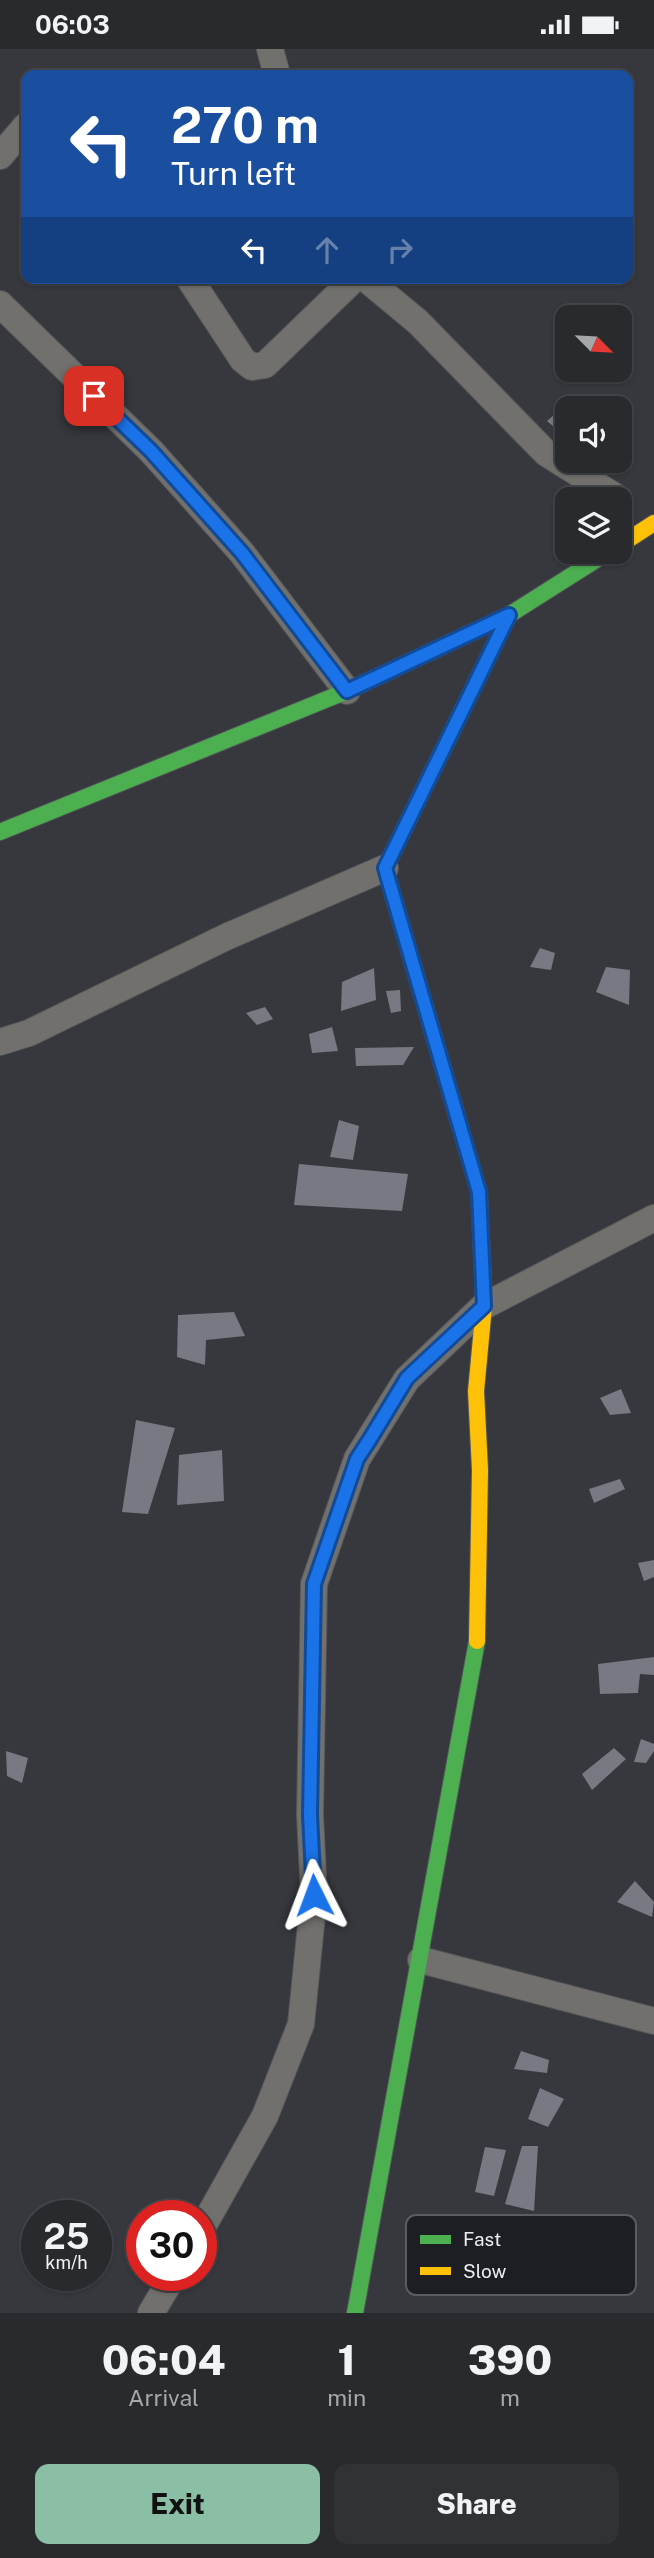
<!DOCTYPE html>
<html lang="en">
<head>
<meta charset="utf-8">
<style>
	:root { --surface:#282a2e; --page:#303236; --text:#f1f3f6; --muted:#a5a7aa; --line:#44464a; --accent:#8abfa5 }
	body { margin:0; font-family:"Public Sans",sans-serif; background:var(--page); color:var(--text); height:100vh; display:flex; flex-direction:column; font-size:26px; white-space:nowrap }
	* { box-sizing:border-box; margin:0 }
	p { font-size:23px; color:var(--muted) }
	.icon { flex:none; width:38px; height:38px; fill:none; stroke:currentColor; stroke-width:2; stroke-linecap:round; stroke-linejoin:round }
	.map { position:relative; height:2264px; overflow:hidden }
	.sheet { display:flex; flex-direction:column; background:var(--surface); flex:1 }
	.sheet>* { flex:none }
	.top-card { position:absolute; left:21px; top:21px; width:612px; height:214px; border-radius:14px; box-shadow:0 2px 5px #0004,0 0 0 2px var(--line); background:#1a4fa0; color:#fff; overflow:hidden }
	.needle { width:46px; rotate:114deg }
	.controls { position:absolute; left:555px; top:256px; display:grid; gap:14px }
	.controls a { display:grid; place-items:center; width:77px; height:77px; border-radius:14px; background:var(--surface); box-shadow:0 2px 5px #0004,0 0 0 2px var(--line); font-size:35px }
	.speed { position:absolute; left:21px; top:2151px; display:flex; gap:14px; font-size:35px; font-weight:700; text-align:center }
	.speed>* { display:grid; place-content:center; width:91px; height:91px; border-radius:50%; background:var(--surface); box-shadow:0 2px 5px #0004,0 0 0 2px var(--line); line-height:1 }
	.speed small { font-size:18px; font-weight:400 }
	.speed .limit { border:10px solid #d22; background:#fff; color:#111 }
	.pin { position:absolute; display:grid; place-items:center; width:60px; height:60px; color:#fff; margin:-30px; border-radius:14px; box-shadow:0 4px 10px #0006 }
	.me { position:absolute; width:77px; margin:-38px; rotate:357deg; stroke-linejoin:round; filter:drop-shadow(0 0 5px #0008) }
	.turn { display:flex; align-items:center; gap:24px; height:147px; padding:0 35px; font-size:32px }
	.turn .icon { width:91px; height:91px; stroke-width:2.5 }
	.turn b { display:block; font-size:49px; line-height:60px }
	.lanes { display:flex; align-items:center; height:66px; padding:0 35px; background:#0003; justify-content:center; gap:35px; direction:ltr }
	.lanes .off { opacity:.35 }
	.eta { display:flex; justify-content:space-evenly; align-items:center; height:119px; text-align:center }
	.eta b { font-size:42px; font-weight:800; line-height:49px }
	.action { display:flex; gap:14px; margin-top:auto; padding:14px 35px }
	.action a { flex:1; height:80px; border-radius:14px; background:var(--accent); color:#111; font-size:28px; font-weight:800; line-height:80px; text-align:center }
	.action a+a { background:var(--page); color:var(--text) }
	.status { display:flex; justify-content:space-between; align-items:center; height:49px; padding:0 35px; background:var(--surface); direction:ltr }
	.status svg { height:19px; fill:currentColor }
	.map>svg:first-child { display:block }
</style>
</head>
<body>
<div class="status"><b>06:03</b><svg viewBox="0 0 49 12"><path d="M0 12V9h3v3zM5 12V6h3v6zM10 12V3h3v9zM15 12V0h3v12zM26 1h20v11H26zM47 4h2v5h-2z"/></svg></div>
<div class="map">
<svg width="654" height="2264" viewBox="0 0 654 2264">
	<rect width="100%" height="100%" fill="#36383d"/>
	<!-- building -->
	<path fill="#787983" d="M569,353L575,359H567V379L561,384L547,372Z
		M540,899L555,904L551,921L530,918Z
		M606,918L630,921L629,956L596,943Z
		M374,919L376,951L341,962L342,933Z
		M400,941L401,962L391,964L386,942Z
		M265,958L273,970L257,976L246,964Z
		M332,978L338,1002L312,1004L309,985Z
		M414,998L403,1016L356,1017L355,999Z
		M339,1071L359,1077L353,1111L330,1108Z
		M299,1115L408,1125L402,1162L294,1156Z
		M234,1263L245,1287L206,1291L205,1316L177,1308L178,1266Z
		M621,1340L631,1364L610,1366L600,1349Z
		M136,1371L175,1379L148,1465L122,1463Z
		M222,1401L224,1452L177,1456L179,1406Z
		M620,1430L625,1440L594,1454L589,1440Z
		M654,1511V1528L644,1532L638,1514Z
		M654,1608V1626L640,1625L638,1644L600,1645L598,1615Z
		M641,1690L654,1695V1702L646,1714L634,1713Z
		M614,1699L626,1710L592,1741L582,1725Z
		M6,1702L28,1709L22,1734L7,1727Z
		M635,1832L654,1853L652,1868L617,1853Z
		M521,2002L549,2011L547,2024L514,2020Z
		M540,2039L564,2050L548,2078L528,2070Z
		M522,2097H538L534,2162L505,2155Z
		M485,2098L506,2101L494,2147L475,2143Z"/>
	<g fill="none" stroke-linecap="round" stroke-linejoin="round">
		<defs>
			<path id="street" d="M270,0L277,26
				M0,107L26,77
				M189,229L243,311L252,318L265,316L355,229
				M365,229L418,273L546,404L619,450
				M0,255L151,402L242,504L347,642
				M0,993L29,984L226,888L385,819
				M421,1911L654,1972
				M201,2181L265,2067L301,1975L314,1846L310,1766L314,1535L357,1410L407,1330L484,1257L654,1169
				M151,2264L174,2226"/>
			<path id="fast" d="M0,783L347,642L509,566L610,502
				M483,1228L479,1143L385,819L509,566
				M355,2264L477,1592"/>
			<path id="slow" d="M620,496L654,474
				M477,1592L480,1421L476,1342L484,1257L483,1228"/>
		</defs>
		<!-- street casing -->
		<use href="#street" stroke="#545659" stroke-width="28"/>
		<!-- fast casing -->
		<use href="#fast" stroke="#545659" stroke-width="18"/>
		<!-- slow casing -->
		<use href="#slow" stroke="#545659" stroke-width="18"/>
		<!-- street -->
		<use href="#street" stroke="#72706c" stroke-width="26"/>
		<!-- fast -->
		<use href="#fast" stroke="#4caf50" stroke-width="16"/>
		<!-- slow -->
		<use href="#slow" stroke="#ffc107" stroke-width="16"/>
	</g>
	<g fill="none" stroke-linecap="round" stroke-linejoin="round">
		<defs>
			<path id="route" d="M94,347L151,402L242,504L347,642L509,566L385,819L479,1143L484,1257L407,1329L370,1390L357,1410L314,1535L310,1766L314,1846"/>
		</defs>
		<!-- route casing -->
		<use href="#route" stroke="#114b97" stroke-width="18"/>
		<!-- route -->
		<use href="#route" stroke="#1a73e8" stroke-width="12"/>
	</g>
	<!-- legend -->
	<rect x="406" y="2166" width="230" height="80" rx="10" fill="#1d1e23" stroke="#5b5c62" stroke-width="2"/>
	<rect x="420" y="2186" width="31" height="9" fill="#4caf50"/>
	<rect x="420" y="2218" width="31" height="8" fill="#ffc107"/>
	<g font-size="19" fill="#eceef4">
		<text x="463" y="2197">Fast</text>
		<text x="463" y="2229">Slow</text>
	</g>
</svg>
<div class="controls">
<a><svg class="needle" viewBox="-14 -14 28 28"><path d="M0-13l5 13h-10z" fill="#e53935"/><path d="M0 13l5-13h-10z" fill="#a5a7aa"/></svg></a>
<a><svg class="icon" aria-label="sound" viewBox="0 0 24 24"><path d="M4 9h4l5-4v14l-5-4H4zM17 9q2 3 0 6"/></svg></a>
<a><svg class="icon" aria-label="layers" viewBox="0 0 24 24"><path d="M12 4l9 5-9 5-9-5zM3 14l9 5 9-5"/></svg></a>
</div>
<div class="speed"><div>25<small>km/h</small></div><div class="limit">30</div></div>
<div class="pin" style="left:94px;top:347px;background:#d93025"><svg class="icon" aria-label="arrive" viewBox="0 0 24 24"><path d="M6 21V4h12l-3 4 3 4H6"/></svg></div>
<svg class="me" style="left:314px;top:1846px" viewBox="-20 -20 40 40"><path d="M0-17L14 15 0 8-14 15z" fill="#1a73e8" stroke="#fff" stroke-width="4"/></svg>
<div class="top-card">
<div class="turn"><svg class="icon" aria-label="left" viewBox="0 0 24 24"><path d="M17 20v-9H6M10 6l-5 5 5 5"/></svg><div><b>270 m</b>Turn left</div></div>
<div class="lanes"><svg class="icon" aria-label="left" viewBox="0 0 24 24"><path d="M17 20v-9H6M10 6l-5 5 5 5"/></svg><svg class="icon off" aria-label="ahead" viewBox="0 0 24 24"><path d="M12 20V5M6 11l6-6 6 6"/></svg><svg class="icon off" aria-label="right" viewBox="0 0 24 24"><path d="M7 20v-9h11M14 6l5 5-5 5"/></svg></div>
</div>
</div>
<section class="sheet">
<div class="eta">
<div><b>06:04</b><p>Arrival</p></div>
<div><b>1</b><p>min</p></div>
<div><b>390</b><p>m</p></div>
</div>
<div class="action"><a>Exit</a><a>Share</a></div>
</section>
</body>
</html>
